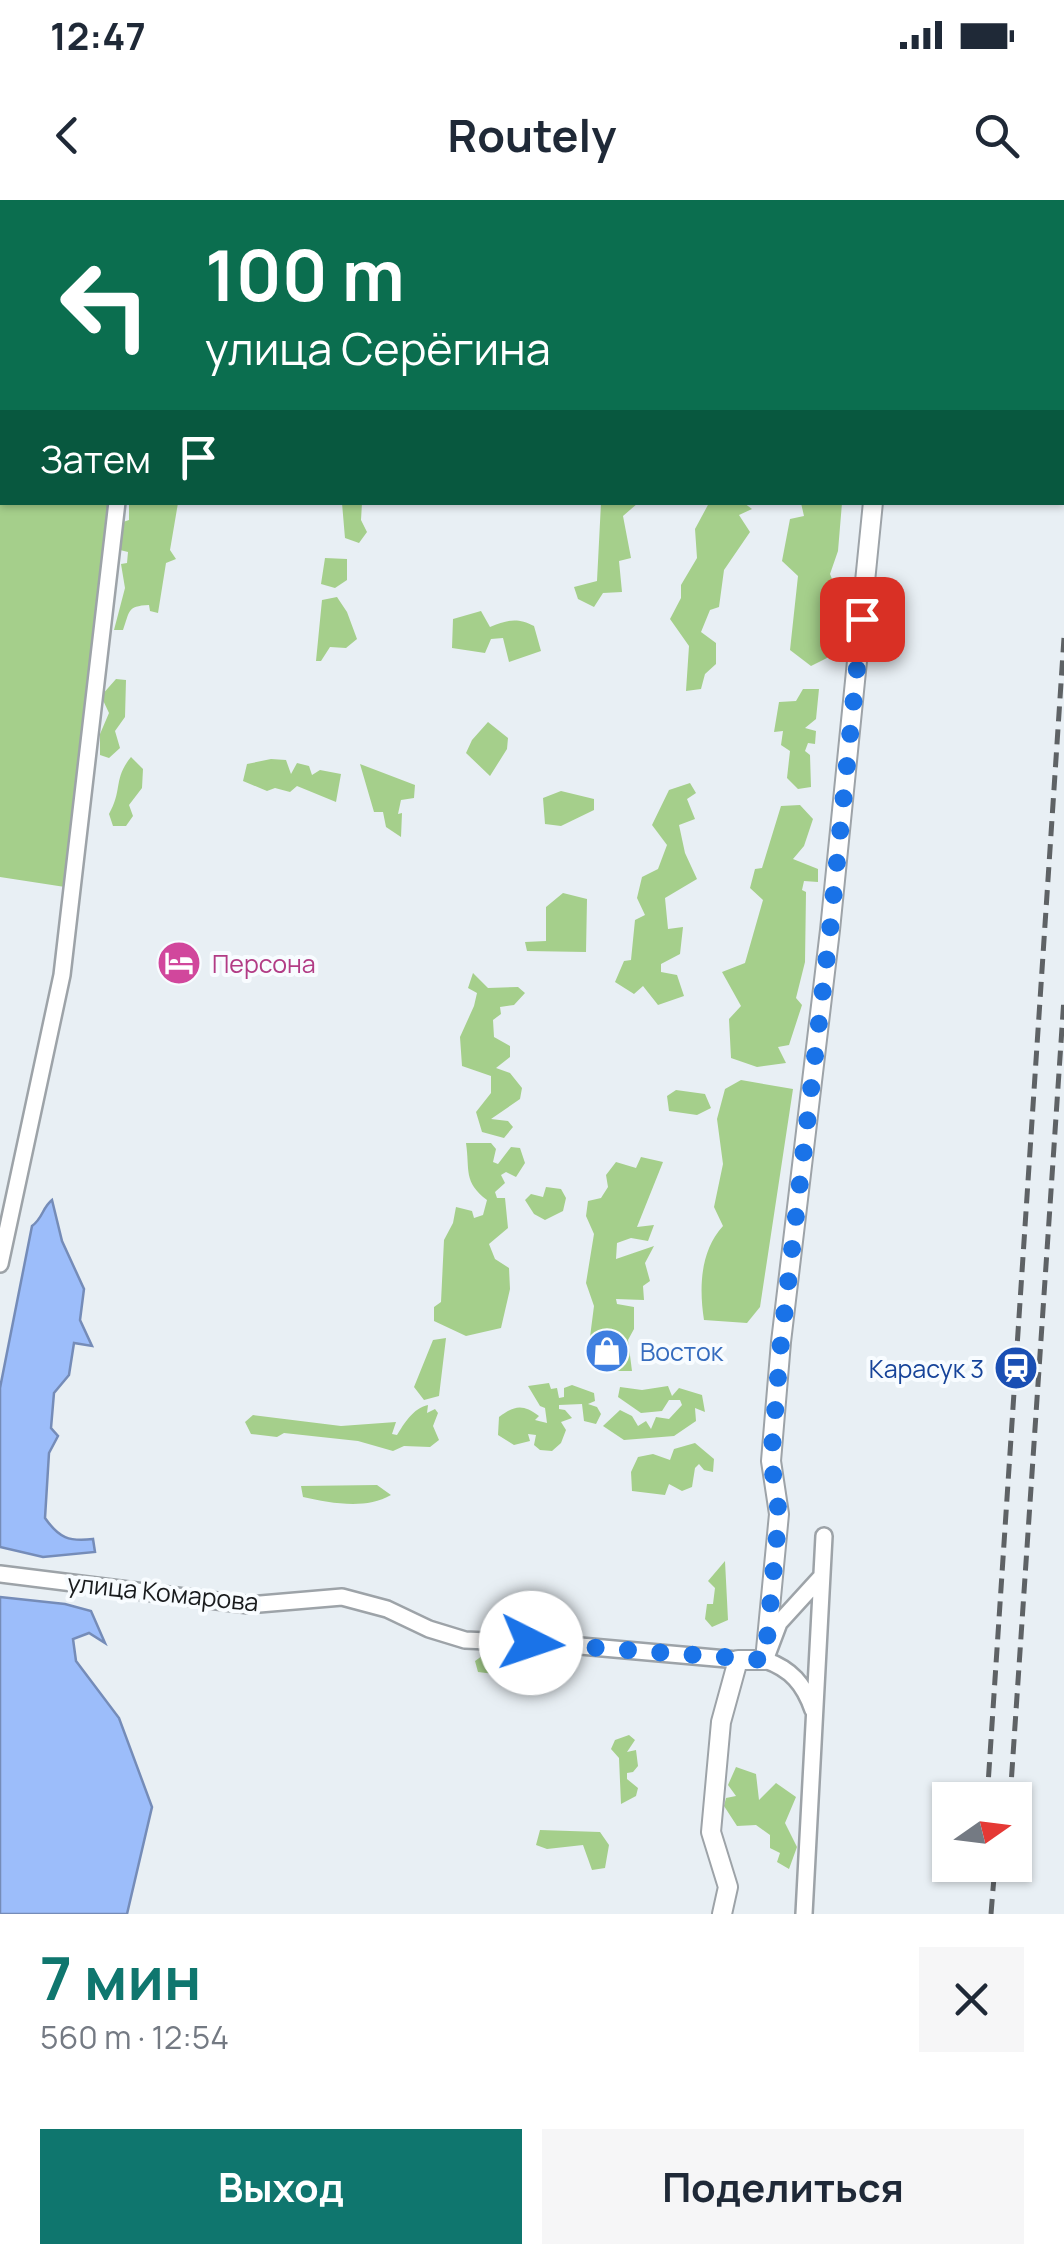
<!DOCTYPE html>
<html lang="ru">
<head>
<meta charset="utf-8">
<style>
	:root { --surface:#fff; --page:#f6f6f7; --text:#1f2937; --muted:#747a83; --accent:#0f766e }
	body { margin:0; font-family:Manrope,sans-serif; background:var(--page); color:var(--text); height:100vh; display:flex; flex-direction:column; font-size:38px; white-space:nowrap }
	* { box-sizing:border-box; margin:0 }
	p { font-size:32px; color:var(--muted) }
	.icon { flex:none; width:55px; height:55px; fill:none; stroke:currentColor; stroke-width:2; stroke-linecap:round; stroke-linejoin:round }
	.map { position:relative; height:1714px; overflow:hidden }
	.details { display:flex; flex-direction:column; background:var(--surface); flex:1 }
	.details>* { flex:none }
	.top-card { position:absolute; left:0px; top:0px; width:1065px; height:305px; box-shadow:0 2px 8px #0004; background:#0b6e4f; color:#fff; overflow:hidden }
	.needle { width:65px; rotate:76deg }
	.fabs { position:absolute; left:932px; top:1582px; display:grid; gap:20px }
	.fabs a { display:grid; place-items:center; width:100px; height:100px; border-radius:0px; background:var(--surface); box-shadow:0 2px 8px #0004; font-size:50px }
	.pin { position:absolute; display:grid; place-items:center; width:85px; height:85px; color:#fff; margin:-42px; border-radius:20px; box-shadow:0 5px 15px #0006 }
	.me { position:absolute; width:110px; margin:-55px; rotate:94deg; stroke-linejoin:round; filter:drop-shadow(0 0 8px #0008) }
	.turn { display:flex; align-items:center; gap:35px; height:210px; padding:0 40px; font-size:45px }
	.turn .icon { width:130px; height:130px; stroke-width:2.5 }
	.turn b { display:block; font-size:70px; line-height:85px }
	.then { display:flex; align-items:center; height:95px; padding:0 40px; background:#0003; gap:20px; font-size:38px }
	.round { display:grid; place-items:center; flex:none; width:105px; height:105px; border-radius:0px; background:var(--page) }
	.summary { display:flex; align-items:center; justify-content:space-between; height:170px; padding:0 40px }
	h1 { font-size:60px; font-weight:700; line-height:75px; color:var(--accent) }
	.primary-button { display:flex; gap:20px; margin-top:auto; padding:20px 40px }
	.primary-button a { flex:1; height:115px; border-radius:0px; background:var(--accent); color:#fff; font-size:40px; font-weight:700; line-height:115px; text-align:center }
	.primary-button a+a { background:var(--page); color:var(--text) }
	.status { display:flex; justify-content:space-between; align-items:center; height:70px; padding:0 50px; background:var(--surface); direction:ltr }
	.status svg { height:28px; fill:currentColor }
	header { display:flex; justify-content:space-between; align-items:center; height:130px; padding:0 40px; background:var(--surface); font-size:45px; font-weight:700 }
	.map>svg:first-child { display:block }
</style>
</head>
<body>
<div class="status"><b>12:47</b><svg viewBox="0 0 49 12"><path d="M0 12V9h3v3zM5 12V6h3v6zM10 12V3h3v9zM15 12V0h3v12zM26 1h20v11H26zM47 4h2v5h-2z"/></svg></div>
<header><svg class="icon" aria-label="back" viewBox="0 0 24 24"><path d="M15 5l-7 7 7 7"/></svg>Routely<svg class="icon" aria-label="search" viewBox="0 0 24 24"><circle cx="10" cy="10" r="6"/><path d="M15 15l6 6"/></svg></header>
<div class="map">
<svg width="1064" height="1714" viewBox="0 0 1064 1714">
	<rect width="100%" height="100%" fill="#e8eff4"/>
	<!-- green -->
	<path fill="#a5cf8b" d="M0,0H151L2,2V302L110,303L65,687L0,677Z
		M129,303H178L170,350L176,359L166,363L158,413L150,411L149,405C126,406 130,412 123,430H114L125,388L121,364L127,363L128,352L120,350L123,322L129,320Z
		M342,303H362L361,320L367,332L359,343L345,338Z
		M601,303H638L623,316L631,358L619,361L622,392L603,393L594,407L578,399L574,387L597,381Z
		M709,303H744L752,309L739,315L750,332L724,370L719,407L710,410L701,432L716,443V464L705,474L701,489L686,491L689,446L670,419L681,398V385L697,358L695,329Z
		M801,303H842L838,351L830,374C845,408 826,424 833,455L811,466L790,450L798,376L782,361L790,319L804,316Z
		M325,358L347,359V380L335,388L321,384Z
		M337,397L347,412L357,439L346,448L330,447L321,461H316L322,400Z
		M481,411L490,427C507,420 517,417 534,426L541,451L509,462L503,438L491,439L485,453L452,448L453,419Z
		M116,479L126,480L125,517L115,531L120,548L109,558L100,555V534L109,513L101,496Z
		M803,489H819L816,519L805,528L816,531L815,544L808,543L805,551L810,555L811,587L798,589L787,578L790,551L781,545L783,531L774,532L779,502L796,501Z
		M488,522L508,538L507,549L490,576L466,553L472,540Z
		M131,557L143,569L142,588L129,605L133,616L126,626H113L109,614C123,589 113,579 131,557Z
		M271,559L286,560L291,574L297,563L309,566L312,575L320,570L341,574L336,602L297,586L290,592L275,588L267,591L243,581L247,564Z
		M360,564L415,585L414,598L401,600L398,614L402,613L401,637L386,627L383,612H374Z
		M690,583L696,593L687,599L695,619L679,625L685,653L697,679L665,698L668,729L683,727L680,754L661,764V772L677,775L684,796L658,805L643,786L634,794L615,782L624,761L631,760L635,720L645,715L637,698L642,677L658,669L667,645L652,625L669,590Z
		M561,591L594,599V610L561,626L545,624L543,598Z
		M800,605L813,619L804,646L793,659L818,669V682L804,681L802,690L806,692L805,762L796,798L802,805L789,845L778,847L786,863L757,867L731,858L729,819L741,806L722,772L745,763L763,700L750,688L755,669L762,668L781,606Z
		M563,693L587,699L586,752L527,751L525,742L546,741V707Z
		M473,773L488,788L518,787L525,793L514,805L500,807L501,814L493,820L494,837L510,846V857L496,868L510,873L522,888L520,899L491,919L508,921L513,927L504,938L482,932L476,912L491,893V876L462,866L460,837L474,806L477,793L468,788Z
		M741,880L793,889L760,1107L747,1123L704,1120C699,1088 700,1051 723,1026L714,1007L723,964L717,919L725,889Z
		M676,890L705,894L711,908L697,915L669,911L667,896Z
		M466,943H491L496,949L493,962L498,964L511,947L520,948L525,963L516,977L506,972L501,975L505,983L495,992L497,998H505L508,1028L489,1044L495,1059L509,1068L510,1089L501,1128L466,1136L434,1121V1107L441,1102L444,1040L453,1023L456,1007L472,1011L474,1018L483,1015L487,1000C463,982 470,970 466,943Z
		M641,957L663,962L637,1027L654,1025L648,1041L631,1038L617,1043L616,1059L654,1046L645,1063L650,1081L643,1086L644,1100L616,1099L617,1104L634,1107V1129L628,1140L632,1171H612L613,1157L607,1154L605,1144L590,1137L594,1106L586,1083L594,1034L586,1016L588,1001L601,998L608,987L606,975L616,962L636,968Z
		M546,987L561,989L566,998L563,1011L545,1020L534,1014L525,1000L531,994L543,997Z
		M446,1138L439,1196L424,1200L414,1187L433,1140Z
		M549,1183L551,1189L557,1188L559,1198L564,1197V1188L572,1185L594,1193L595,1201L588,1204L597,1207L601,1214L596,1224L584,1221L582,1204L559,1205V1209L565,1210L572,1218L561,1222L566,1230L561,1243L552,1251L540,1250L534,1245L536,1235L528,1234L530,1241L514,1245L498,1235L499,1217C515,1205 523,1204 539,1216L535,1220L547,1223L545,1208L540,1206L528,1186Z
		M668,1186L672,1196L679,1188L702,1195L705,1212L695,1208L696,1221L674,1236L624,1240L603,1226L620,1210L632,1216L638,1226L646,1221L651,1229L656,1217L669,1219L682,1205L680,1200H669L662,1211L641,1213L618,1197L620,1187L642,1190Z
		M428,1205L427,1213L435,1209L438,1213L433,1226L439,1240L430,1247L404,1246L393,1251L358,1241L284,1233L277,1237L251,1234L245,1222L253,1215L341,1226L396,1222L392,1234L397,1235C404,1224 413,1208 428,1205Z
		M695,1243L714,1259L713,1272L704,1270L699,1264L695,1268L692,1287L682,1291L669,1284L665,1295L632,1291L631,1272L638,1257L653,1254L670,1260L674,1249Z
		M377,1285L391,1295C365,1310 331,1303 303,1297L301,1286Z
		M725,1361L728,1420L712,1427L705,1419L707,1404H713L715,1388L708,1381Z
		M489,1451L499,1456L493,1463L498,1467L507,1454L527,1459L532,1474L522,1484L501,1483L494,1474L478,1472L475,1461Z
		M629,1535L635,1540L627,1552L636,1550L638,1566L633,1572L627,1573V1579L638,1588L636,1596L621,1604L619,1558L611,1549L615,1540Z
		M736,1567L756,1574L759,1600L776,1583L796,1597L785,1623L797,1647L789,1669L777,1662L780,1653L770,1648V1635L756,1625L737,1626L724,1606L726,1598L736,1596L728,1585Z
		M540,1630L600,1632L609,1645L605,1668L592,1670L583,1645L547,1649L536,1645Z"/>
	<!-- water -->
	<path fill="#9cbdfa" stroke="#758cb8" stroke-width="2.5" d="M52,1000L62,1041L84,1089L80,1120L92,1146L74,1143L69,1175L54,1193L51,1228L58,1236L49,1253L45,1318C59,1338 69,1342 93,1339L95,1352L43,1357L0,1347V1188L32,1026C43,1018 42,1008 52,1000Z
		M0,1397L65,1404L91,1411L105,1443L89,1433L73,1439L76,1461L119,1518L152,1607L127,1714H0Z"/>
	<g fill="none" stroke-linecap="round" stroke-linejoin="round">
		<defs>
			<path id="minor" d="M640,0L644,2
				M788,0L789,2
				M166,2V0
				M347,2L348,0
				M698,2L709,0
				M0,1064L62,775L117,302
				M0,1374L249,1405L342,1397L387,1409L429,1429L465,1440L558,1444L738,1460
				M813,1510C804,1484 791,1469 765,1460L779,1423L821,1377
				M804,1714L824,1336"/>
			<path id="tertiary" d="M836,0L837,2
				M722,1714L728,1687L711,1632L721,1522L738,1460H765L779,1314L771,1261L781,1142L830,730L873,302"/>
		</defs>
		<!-- minor casing -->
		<use href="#minor" stroke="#9da3a8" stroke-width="20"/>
		<!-- tertiary casing -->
		<use href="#tertiary" stroke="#9da3a8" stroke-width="22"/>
		<!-- minor -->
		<use href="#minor" stroke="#fff" stroke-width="15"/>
		<!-- tertiary -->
		<use href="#tertiary" stroke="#fff" stroke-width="18"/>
		<!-- rail -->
		<path stroke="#5e6265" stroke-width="5" stroke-dasharray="15 8" stroke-linecap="butt" d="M987,1600L1064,438
			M1010,1600L1064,798
			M991,1714L995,1665"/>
	</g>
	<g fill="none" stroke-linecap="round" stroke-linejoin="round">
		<!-- route -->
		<path stroke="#1a73e8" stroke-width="18" stroke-dasharray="0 32.4" d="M531,1443L765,1460L779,1314L771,1260L781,1142L830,730L862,419"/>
	</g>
	<!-- icons -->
	<defs>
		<symbol id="hotel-disc" viewBox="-11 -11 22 22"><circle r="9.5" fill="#d1479c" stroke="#f8fcff"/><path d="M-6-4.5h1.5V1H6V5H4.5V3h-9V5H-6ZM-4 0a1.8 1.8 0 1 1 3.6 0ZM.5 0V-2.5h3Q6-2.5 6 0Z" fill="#fff"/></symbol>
		<symbol id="shop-disc" viewBox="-11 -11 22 22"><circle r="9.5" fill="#3f7fe0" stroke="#f8fcff"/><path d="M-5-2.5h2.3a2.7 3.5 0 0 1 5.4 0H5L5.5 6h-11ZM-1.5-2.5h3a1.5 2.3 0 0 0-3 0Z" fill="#fff"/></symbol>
		<symbol id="station-disc" viewBox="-11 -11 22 22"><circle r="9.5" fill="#1a4fb4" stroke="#f8fcff"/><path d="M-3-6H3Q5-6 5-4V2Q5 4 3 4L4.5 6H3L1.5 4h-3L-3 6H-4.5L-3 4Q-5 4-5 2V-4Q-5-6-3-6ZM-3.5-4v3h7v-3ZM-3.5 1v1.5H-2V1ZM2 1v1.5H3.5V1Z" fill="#fff"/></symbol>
	</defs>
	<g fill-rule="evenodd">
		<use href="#hotel-disc" x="154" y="738" width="50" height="50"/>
		<use href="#shop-disc" x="582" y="1126" width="50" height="50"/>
		<use href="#station-disc" x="991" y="1143" width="50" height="50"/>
	</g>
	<g text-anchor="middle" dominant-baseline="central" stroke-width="8" stroke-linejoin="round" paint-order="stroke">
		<!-- hotel labels -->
		<g font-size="25" fill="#b23c85" stroke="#f8fcff" text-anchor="start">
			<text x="212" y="763">Персона</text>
		</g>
		<!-- shop labels -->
		<g font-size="25" fill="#366cbe" stroke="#f8fcff" text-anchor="start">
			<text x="640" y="1151">Восток</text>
		</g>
		<!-- transit labels -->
		<g font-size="25" fill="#164399" stroke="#f8fcff" text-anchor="end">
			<text x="984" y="1168">Карасук 3</text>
		</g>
		<!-- street labels -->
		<g font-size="25" fill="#191b1d" stroke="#f8fcff">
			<text transform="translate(163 1392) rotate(6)">улица Комарова</text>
		</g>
	</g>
</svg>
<div class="fabs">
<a><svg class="needle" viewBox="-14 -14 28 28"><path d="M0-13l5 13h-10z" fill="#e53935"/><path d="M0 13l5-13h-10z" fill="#747a83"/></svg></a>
</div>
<div class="pin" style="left:862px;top:419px;background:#d93025"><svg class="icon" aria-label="arrive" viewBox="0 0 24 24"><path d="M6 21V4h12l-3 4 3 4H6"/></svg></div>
<svg class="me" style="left:531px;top:1443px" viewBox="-20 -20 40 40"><circle r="19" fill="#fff"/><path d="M0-13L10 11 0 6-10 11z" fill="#1a73e8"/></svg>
<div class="top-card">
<div class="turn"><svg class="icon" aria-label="left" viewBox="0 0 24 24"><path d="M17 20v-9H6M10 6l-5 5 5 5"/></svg><div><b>100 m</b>улица Серёгина</div></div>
<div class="then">Затем<svg class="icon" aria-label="arrive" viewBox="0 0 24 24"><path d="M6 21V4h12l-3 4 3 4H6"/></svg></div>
</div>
</div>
<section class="details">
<div class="summary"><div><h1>7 мин</h1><p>560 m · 12:54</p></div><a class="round"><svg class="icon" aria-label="close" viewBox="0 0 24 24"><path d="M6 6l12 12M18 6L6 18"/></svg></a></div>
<div class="primary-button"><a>Выход</a><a>Поделиться</a></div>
</section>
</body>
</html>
